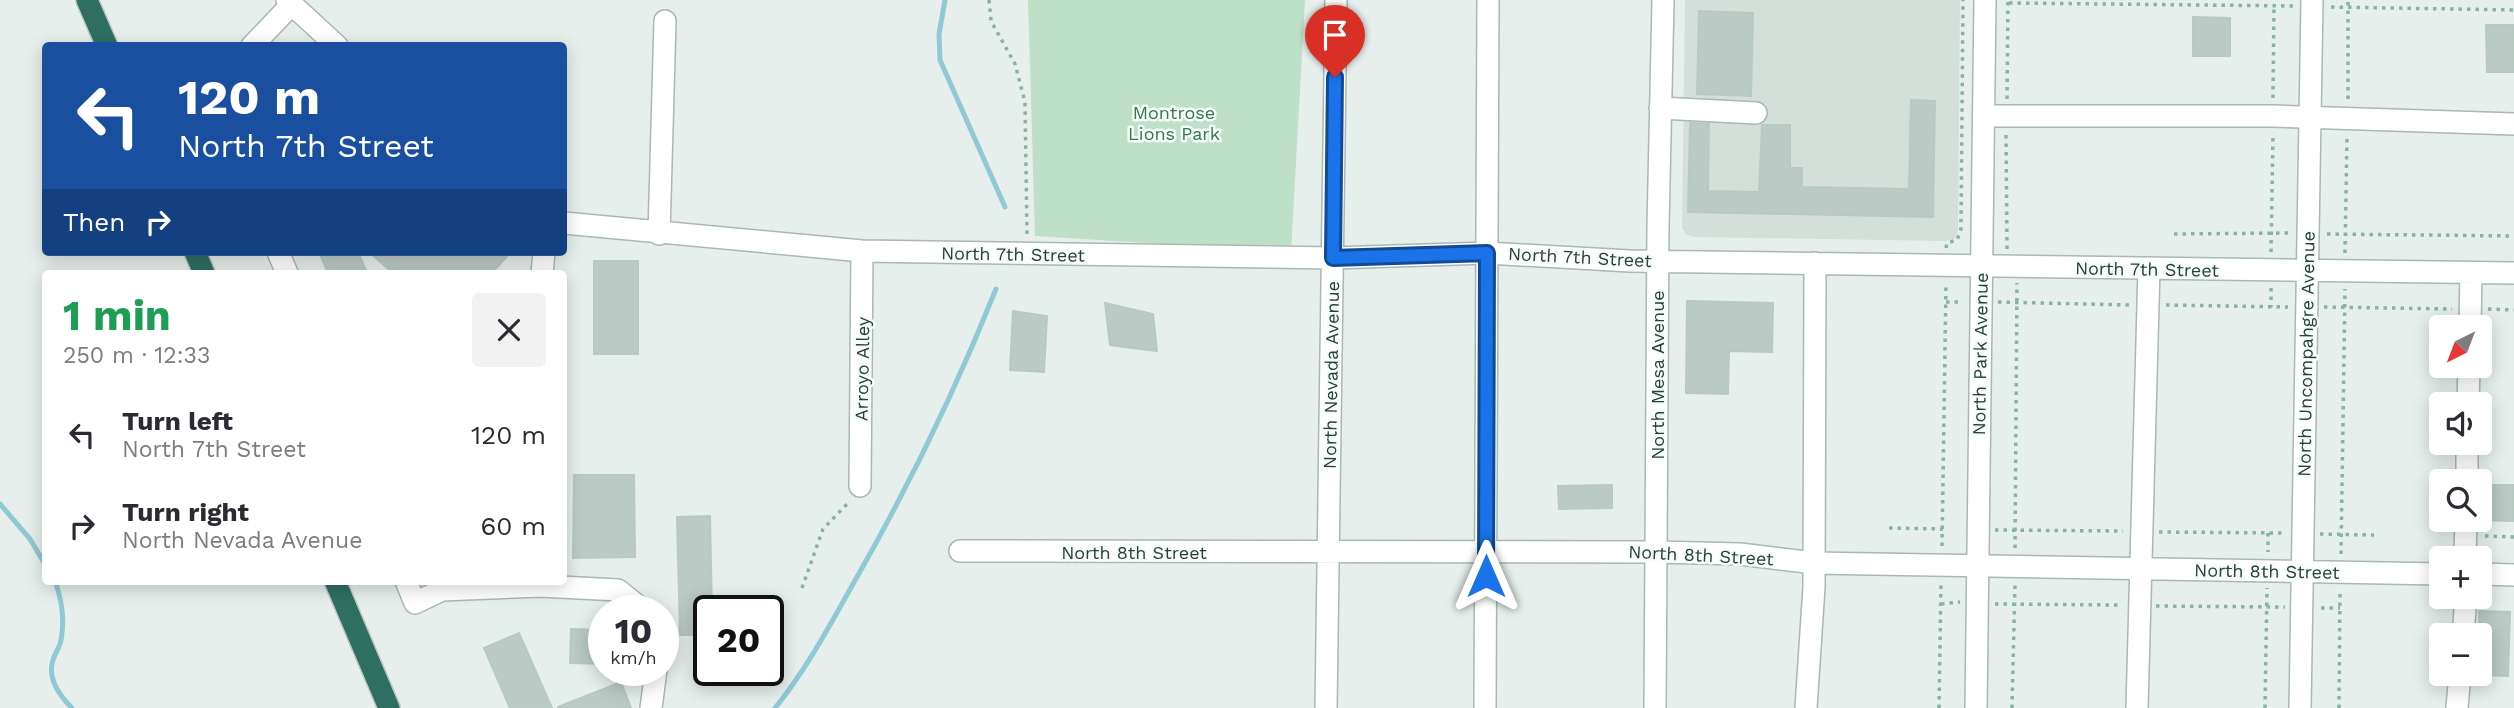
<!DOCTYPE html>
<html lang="en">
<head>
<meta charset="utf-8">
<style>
	:root { --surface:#fff; --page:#f2f2f3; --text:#2b2b33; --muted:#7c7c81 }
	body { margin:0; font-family:"Work Sans",sans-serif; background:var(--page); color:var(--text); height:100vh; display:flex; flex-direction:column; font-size:26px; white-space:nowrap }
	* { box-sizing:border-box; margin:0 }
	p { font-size:23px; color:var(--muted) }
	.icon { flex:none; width:38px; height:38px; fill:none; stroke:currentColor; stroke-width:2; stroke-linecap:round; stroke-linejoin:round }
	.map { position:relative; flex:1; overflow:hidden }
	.details { position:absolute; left:42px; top:270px; width:525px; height:315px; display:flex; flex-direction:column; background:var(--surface); border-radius:7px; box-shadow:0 4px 18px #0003 }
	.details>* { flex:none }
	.guide { position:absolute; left:42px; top:42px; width:525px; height:214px; border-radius:7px; box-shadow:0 4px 18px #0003; background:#1a4fa0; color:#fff; overflow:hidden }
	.needle { width:46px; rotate:222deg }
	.fabs { position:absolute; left:2429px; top:315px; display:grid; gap:14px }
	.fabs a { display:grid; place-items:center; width:63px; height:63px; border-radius:7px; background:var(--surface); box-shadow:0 4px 18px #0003; font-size:35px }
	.speed { position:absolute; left:588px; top:595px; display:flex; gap:14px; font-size:35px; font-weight:700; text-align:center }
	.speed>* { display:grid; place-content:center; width:91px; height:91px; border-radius:50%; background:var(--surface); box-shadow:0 4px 18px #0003; line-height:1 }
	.speed small { font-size:18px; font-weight:400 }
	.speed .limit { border:4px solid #111; border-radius:10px; background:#fff; color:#111 }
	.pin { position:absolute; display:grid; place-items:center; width:60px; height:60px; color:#fff; margin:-72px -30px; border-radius:50% 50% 50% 0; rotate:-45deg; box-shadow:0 0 7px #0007 }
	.pin .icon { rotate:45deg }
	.me { position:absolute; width:77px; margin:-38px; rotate:0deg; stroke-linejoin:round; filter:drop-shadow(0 0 5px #0008) }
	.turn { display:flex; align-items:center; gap:24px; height:147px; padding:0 21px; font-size:32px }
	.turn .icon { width:91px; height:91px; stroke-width:2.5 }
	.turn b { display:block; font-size:49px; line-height:60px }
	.then { display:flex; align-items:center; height:66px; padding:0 21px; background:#0003; gap:14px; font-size:26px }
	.round { display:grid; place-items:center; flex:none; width:74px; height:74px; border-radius:7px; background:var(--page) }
	.head { display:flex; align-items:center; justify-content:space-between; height:119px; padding:0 21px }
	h1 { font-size:42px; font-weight:700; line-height:52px; color:#1e9e55 }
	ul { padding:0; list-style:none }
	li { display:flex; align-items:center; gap:21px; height:91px; padding:0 21px }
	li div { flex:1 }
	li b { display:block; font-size:26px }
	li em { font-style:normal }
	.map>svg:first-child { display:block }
</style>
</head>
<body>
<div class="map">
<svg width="2514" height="708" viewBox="0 0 2514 708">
	<rect width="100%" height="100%" fill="#e6efeb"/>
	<!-- built -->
	<path fill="#d4dfda" d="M1685,0H1960L1958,230L1955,238L1945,241L1693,237L1686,234L1682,228Z"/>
	<!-- green -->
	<path fill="#bfe0c8" d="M1028,0H1305L1291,252L1035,236Z"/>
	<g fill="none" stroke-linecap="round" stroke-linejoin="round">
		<!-- stream -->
		<path stroke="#8ec9d4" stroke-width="5" d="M945,0L939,34L940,60L1005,207
			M0,504L30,539L46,566
			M55,581C62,600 65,619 61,640C60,647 55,653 53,660C47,678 60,696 72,708
			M775,708C807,669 832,621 857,577C910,484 956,389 996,289"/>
	</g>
	<!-- building -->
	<path fill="#bbcac4" stroke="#b8c9c2" stroke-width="2" d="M1699,11L1753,13L1751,96L1697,94Z
		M2193,17L2230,18V56H2193Z
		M2486,25H2514V72H2487Z
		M1911,100L1935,101L1933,217L1688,212L1690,123L1709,124L1708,191L1759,192L1762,125H1790V168H1802V187L1909,189Z
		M319,252H358L367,273H328Z
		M369,252H511L492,273H393Z
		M594,261H638V354H594Z
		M1687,301L1773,303L1772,352L1729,351L1728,394L1686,393Z
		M1105,303L1153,314L1157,351L1110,345Z
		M1013,311L1047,316L1044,372L1010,370Z
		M574,475H634L635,557L573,558Z
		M1612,485V508L1559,509L1558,486Z
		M2480,485H2514V521L2480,520Z
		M710,516L712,611H709V635H680L677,517Z
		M2479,611L2510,612L2508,676L2480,675Z
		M571,629L604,630V664L570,663Z
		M519,633L552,708H510L484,648Z
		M621,682L631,708H558V707Z"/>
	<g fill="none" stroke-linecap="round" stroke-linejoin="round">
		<defs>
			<path id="minor" d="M287,0L337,46
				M252,46L292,4
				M1660,108L1756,113
				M1984,116H2273L2514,124
				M564,223L862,251L1333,258L1487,253L1630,261L2514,273
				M659,234L665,21
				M278,252L287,273
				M542,273L544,252
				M2470,327L2471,273
				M2468,404L2469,366
				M2467,481V443
				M860,486L862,251
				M960,551L1657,552L1740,554L1814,563L2441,574
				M2465,558L2466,520
				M2480,574L2514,575
				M406,581L415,603L442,590L541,586V581
				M541,586L618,590L644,611
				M2463,635L2466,597
				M651,708L656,670
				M1326,708L1336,0
				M1485,708L1488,0
				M1655,708L1658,227L1663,0
				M1806,708L1814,587L1815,263
				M1976,708L1985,0
				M2137,708L2149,268
				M2300,708L2312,0
				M2457,708L2460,674"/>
			<path id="highway" d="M87,0L107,46
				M195,252L204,273
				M335,581L389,708"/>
		</defs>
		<!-- minor casing -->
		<use href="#minor" stroke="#a8b8b2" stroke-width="24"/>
		<!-- highway casing -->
		<use href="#highway" stroke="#c2cac8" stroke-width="24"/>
		<!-- path -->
		<path stroke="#86b3a5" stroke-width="3.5" stroke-dasharray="3.5 5" stroke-linecap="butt" d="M989,0L991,21L1015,64L1025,102L1027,235
			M2009,3L2295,6
			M2331,7L2514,10
			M2273,98L2274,6
			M2007,99L2008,0
			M2348,99V0
			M2006,135L2007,249
			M2174,234L2291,233
			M2327,234L2514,236
			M1946,248L1947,243L1957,240L1961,229L1963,0
			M2271,252L2273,134
			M2345,253L2347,135
			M2271,288V307
			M1946,302H1963
			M1998,302L2130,305
			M2166,305L2288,307
			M2324,307L2452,309
			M2488,309L2514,310
			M1889,528L1943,529
			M1995,530L2123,531
			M2159,532L2284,533
			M2268,533V552
			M2320,534L2374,535
			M2485,536L2514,537
			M1942,546L1946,284
			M2015,548L2017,283
			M2341,554L2345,289
			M802,588L823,529L849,502
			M1941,604L1960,602
			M1995,604L2121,605
			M2156,606L2285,607
			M2321,608H2340
			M1939,708L1941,581
			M2012,708L2015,584
			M2265,708L2267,588
			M2339,708L2340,590"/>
		<!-- minor -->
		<use href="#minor" stroke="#fff" stroke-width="21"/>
		<!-- highway -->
		<use href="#highway" stroke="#2f6f62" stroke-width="21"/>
	</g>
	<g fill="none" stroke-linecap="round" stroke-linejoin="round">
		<defs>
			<path id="route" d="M1335,77L1333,258L1487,253L1486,576"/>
		</defs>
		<!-- route casing -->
		<use href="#route" stroke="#114b97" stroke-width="18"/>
		<!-- route -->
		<use href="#route" stroke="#1a73e8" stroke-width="12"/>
	</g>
	<g text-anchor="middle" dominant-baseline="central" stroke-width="5" stroke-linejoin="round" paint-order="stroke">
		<!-- park labels -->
		<g font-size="18" fill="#2d7a4b" stroke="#f7fbf9">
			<text x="1174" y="112">Montrose<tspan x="1174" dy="21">Lions Park</tspan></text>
		</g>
		<!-- street labels -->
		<g font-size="18" fill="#24423a" stroke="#f7fbf9">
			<text transform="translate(1013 254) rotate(1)">North 7th Street</text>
			<text transform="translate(1580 257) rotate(3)">North 7th Street</text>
			<text transform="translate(2147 269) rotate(1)">North 7th Street</text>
			<text transform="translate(1980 354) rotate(-89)">North Park Avenue</text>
			<text transform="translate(2306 354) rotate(-89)">North Uncompahgre Avenue</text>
			<text transform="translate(862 369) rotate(-89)">Arroyo Alley</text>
			<text transform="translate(1331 375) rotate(-89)">North Nevada Avenue</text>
			<text transform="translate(1657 375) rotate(-90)">North Mesa Avenue</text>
			<text x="1134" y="552">North 8th Street</text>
			<text transform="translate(1701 555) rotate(3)">North 8th Street</text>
			<text transform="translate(2267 571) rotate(1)">North 8th Street</text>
		</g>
	</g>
</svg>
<div class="fabs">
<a><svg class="needle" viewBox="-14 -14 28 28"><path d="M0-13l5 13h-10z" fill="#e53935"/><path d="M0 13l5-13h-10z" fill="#7c7c81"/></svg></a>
<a><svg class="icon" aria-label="sound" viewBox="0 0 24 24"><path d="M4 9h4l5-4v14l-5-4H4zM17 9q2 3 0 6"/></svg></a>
<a><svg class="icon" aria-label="search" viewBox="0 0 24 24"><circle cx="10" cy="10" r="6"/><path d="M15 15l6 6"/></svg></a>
<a>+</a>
<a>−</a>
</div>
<div class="speed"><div>10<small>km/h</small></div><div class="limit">20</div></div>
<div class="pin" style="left:1335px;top:77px;background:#d93025"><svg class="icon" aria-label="arrive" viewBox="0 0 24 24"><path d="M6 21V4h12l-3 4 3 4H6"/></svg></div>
<svg class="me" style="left:1486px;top:576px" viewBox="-20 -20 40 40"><path d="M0-17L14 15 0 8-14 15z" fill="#1a73e8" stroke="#fff" stroke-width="4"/></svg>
<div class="guide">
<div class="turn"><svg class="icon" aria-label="left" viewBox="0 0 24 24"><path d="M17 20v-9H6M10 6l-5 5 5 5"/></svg><div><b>120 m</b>North 7th Street</div></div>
<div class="then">Then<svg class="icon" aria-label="right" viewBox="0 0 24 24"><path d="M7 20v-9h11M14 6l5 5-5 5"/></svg></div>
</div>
<section class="details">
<div class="head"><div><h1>1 min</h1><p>250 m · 12:33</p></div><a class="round"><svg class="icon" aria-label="close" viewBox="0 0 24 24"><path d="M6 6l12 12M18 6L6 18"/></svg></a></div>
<ul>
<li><svg class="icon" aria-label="left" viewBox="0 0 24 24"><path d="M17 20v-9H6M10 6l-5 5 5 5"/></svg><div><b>Turn left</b><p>North 7th Street</p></div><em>120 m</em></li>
<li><svg class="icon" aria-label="right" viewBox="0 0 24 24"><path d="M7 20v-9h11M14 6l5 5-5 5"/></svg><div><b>Turn right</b><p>North Nevada Avenue</p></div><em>60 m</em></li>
</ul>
</section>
</div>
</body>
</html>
